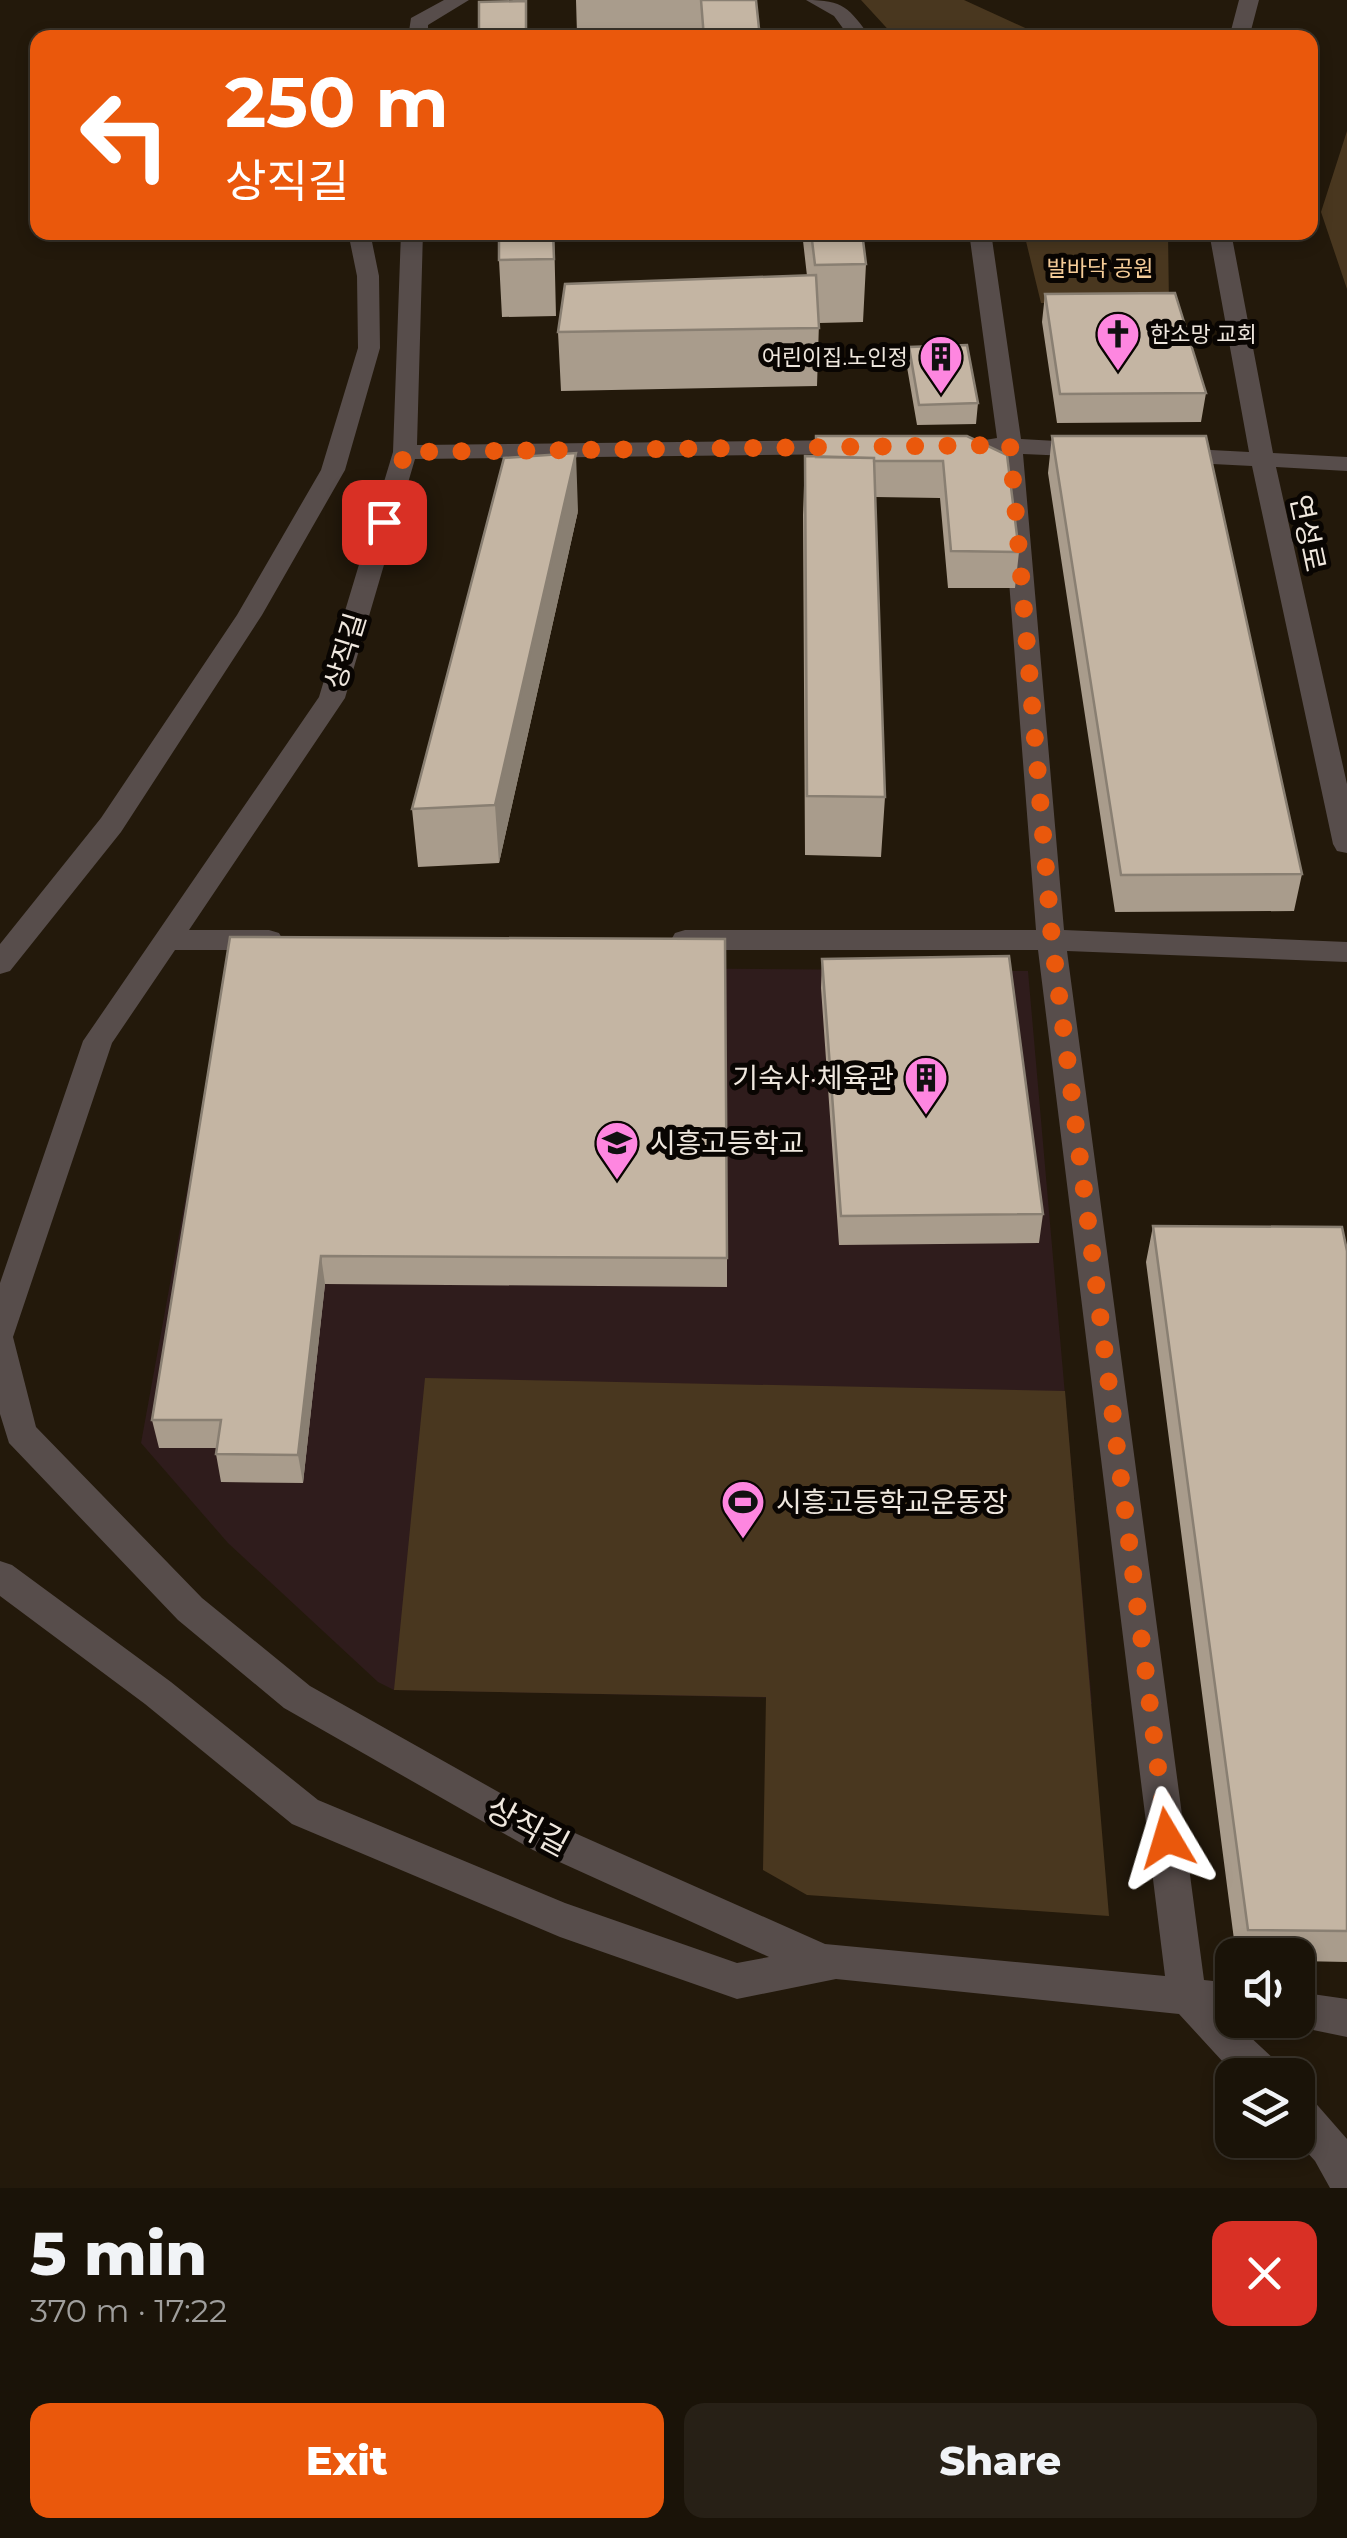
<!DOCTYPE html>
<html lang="en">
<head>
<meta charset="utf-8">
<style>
	:root { --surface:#1a1308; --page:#272016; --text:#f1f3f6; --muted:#9f9e9c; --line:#383229; --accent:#ea580c }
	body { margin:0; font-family:Montserrat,"Noto Sans KR",sans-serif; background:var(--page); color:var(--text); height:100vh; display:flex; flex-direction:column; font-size:38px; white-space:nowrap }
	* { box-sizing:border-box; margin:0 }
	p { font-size:32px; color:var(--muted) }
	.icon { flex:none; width:55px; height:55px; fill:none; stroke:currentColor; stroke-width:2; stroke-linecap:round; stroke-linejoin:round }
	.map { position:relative; height:2188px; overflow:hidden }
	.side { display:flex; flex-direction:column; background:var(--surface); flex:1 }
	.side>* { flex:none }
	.guide { position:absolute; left:30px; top:30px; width:1288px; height:210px; border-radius:20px; box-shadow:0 5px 15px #0003,0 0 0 2px var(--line); background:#ea580c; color:#fff; overflow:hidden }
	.tools { position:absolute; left:1215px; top:1938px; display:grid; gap:20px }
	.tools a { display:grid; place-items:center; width:100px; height:100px; border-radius:20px; background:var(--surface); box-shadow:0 5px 15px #0003,0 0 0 2px var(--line); font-size:50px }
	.pin { position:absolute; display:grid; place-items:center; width:85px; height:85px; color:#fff; margin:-42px; border-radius:20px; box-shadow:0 5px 15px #0006 }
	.me { position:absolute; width:110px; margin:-55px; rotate:353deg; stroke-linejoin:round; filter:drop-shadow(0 0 8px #0008) }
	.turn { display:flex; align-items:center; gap:35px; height:210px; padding:0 30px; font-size:45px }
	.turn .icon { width:130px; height:130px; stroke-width:2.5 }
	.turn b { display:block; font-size:70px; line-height:85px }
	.round { display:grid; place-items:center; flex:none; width:105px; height:105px; border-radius:20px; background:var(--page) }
	.head { display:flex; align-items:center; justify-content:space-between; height:170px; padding:0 30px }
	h1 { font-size:60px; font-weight:800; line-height:75px }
	.button { display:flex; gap:20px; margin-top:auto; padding:20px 30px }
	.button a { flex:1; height:115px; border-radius:20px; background:var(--accent); color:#fff; font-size:40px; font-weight:800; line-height:115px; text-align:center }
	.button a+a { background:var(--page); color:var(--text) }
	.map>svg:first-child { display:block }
</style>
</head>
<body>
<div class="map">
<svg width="1347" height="2188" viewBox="0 0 1347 2188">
	<rect width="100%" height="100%" fill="#23190b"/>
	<!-- education -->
	<path fill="#2f1c1c" d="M228,965L1028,971L1092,1704L394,1690L378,1682L228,1543L141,1443Z"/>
	<!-- green -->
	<path fill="#49371f" d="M861,0H964L1045,37H895Z
		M1347,131V289L1321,212Z
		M1024,233H1168L1169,305L1041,303Z
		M425,1378L1065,1391L1109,1916L807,1895L763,1870L766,1697L394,1690Z"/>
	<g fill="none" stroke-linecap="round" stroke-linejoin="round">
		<!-- minor -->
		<path fill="#574d4b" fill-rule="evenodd" d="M444,0H469L428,25V38H408L411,18Z
			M806,0C844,0 849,8 871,38H850L834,16Z
			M1239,0H1259L1249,38H1229Z
			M348,232H370L379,276L380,348L345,470L262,615L121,832L10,971L0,974V944L101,818L237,615L321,470L358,348L357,276Z
			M401,232H423L417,445L857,440L869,447L857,454L415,459L345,698L189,930H269L279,933L283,940L279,947L269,950H175L112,1043L13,1337L36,1427L202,1598L310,1686L559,1826L825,1944L1165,1976L1038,950H685L675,947L671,940L675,933L685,930H1036L999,452L985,450L981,445L985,440L997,438L969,232H991L1021,439L1092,443L1104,450L1092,457L1023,454L1064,930L1347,942V962L1067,951L1204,1980L1232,1983V2020L1276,2061L1282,2075H1235L1179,2014L836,1979L737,1999L560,1937L292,1824L145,1704L0,1596V1561L12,1565L171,1682L318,1800L565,1903L737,1963L769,1957L533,1850L284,1708L178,1620L9,1443L0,1414V1283L83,1041L319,697L393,452Z
			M1209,232H1231L1273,453L1347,457V471L1276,467L1347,784V853L1337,851L1333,844L1252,466L1173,462L1161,455L1173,448L1249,452Z
			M1298,1992L1347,1999V2037L1284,2024L1282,2020H1298Z
			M1298,2093L1312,2099L1347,2139V2188H1330L1315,2161L1296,2140Z"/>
	</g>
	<!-- wall -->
	<path fill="#a99c8c" d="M576,0H756L760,38H700V34H577Z
		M554,232L556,316L502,317L499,260Z
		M802,232H862L866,264L863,322L819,323L817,386L561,391L558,332L807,276Z
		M1045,294L1206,393L1201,422L1057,423L1042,322Z
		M909,347L978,403L976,424L917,425L907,367Z
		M816,436H967L1019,552L1015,588H948L940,498L875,497L885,797L881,857L805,855L803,515L805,456L815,457Z
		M1052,436L1302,874L1294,911L1115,912L1048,473Z
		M578,511L499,863L418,867L412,809Z
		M230,937L727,1258V1287L325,1284L303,1483L221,1482L216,1454V1448H159L152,1420Z
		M822,959L1043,1214L1039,1243L839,1245L821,988Z
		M1153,1226L1347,1251V1962L1298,1961V1955H1236L1146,1262Z"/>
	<!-- shaded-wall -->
	<path fill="#897f72" d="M576,453L578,511L499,863L495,805Z
		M321,1256L325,1284L303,1483L298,1455Z"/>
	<!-- building -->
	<path fill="#c4b5a3" stroke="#897f72" stroke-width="2.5" d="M701,0H756L760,38H704Z
		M526,1V38H479V2Z
		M499,232H553L554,259L499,260Z
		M811,232H862L866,264L815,265Z
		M816,275L819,328L558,332L565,284Z
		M1175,293L1206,393L1060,394L1045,294Z
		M967,345L978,403L919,405L909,347Z
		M816,436H967L1007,455L1019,552L951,551L943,461H874V458L816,457Z
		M1052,436H1206L1302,874L1121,875Z
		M576,453L495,805L412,809L504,458Z
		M805,456L874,458L885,797L807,796Z
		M230,937L725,939L727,1258L321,1256L298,1455L216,1454L221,1420H152Z
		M1009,956L1043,1214L841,1216L822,959Z
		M1153,1226L1342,1227L1347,1251V1931L1248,1930Z"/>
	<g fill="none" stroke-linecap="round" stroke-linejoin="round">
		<!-- route -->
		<path stroke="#ea580c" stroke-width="18" stroke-dasharray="0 32.4" d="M384,522L405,452L1010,445L1052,940L1167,1838"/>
	</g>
	<!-- icons -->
	<defs>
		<symbol id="church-pin" viewBox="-11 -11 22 30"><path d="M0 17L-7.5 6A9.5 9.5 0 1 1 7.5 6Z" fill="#fe86e0" stroke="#090502"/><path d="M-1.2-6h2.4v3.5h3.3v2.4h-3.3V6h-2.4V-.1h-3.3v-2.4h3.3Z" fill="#111"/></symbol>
		<symbol id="building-pin" viewBox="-11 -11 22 30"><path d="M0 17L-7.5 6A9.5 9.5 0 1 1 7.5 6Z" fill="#fe86e0" stroke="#090502"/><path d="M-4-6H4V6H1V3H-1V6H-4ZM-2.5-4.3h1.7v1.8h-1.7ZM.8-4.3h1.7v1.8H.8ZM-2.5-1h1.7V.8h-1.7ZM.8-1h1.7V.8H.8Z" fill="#111"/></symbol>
		<symbol id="school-pin" viewBox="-11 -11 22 30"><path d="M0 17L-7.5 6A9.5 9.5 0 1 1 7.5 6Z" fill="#fe86e0" stroke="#090502"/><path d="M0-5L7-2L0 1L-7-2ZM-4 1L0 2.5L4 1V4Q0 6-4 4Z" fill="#111"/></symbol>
		<symbol id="stadium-pin" viewBox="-11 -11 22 30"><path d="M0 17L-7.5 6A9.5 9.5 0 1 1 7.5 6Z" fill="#fe86e0" stroke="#090502"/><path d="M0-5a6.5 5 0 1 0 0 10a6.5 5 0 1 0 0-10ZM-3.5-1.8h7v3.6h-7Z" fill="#111"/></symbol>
	</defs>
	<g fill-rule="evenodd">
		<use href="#church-pin" x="1093" y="309" width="50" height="68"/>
		<use href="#building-pin" x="916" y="332" width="50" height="68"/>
		<use href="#building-pin" x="901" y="1053" width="50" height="68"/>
		<use href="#school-pin" x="592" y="1118" width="50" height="68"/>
		<use href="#stadium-pin" x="718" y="1477" width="50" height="68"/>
	</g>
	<g text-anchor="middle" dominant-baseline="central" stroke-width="10" stroke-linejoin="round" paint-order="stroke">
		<!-- far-park labels -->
		<g font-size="22" fill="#f5cc98" stroke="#090502">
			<text x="1100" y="268">발바닥 공원</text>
		</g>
		<!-- far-poi labels -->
		<g font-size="22" fill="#efe7de" stroke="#090502" text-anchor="start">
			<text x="1150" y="334">한소망 교회</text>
			<text x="908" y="357" text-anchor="end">어린이집.노인정</text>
		</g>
		<!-- street labels -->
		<g font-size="28" fill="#efe7de" stroke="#090502">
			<text transform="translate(1308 533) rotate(78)">연성로</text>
			<text transform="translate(345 651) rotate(-73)">상직길</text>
		</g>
		<!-- poi labels -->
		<g font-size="28" fill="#efe7de" stroke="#090502" text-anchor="start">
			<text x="894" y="1078" text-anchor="end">기숙사·체육관</text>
			<text x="650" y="1143">시흥고등학교</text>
			<text x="776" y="1502">시흥고등학교운동장</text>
		</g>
		<!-- near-street labels -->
		<g font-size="32" fill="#efe7de" stroke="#090502">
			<text transform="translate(528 1826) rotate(28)">상직길</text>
		</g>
	</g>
</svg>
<div class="tools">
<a><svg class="icon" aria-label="sound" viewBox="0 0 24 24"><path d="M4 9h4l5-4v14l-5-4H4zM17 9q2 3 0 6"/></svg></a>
<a><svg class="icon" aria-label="layers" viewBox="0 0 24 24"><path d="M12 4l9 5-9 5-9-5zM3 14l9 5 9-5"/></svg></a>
</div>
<div class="pin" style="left:384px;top:522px;background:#d93025"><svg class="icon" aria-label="arrive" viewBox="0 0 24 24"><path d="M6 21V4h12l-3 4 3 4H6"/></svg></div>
<svg class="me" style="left:1167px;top:1838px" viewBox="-20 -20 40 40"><path d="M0-17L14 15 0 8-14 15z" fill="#ea580c" stroke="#fff" stroke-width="4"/></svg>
<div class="guide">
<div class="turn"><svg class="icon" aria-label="left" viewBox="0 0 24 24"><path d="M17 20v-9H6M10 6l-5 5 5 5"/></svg><div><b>250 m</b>상직길</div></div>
</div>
</div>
<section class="side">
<div class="head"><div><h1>5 min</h1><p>370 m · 17:22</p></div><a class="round" style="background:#d93025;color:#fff"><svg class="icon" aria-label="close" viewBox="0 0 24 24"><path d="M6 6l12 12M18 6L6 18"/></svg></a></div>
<div class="button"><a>Exit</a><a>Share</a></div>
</section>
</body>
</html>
